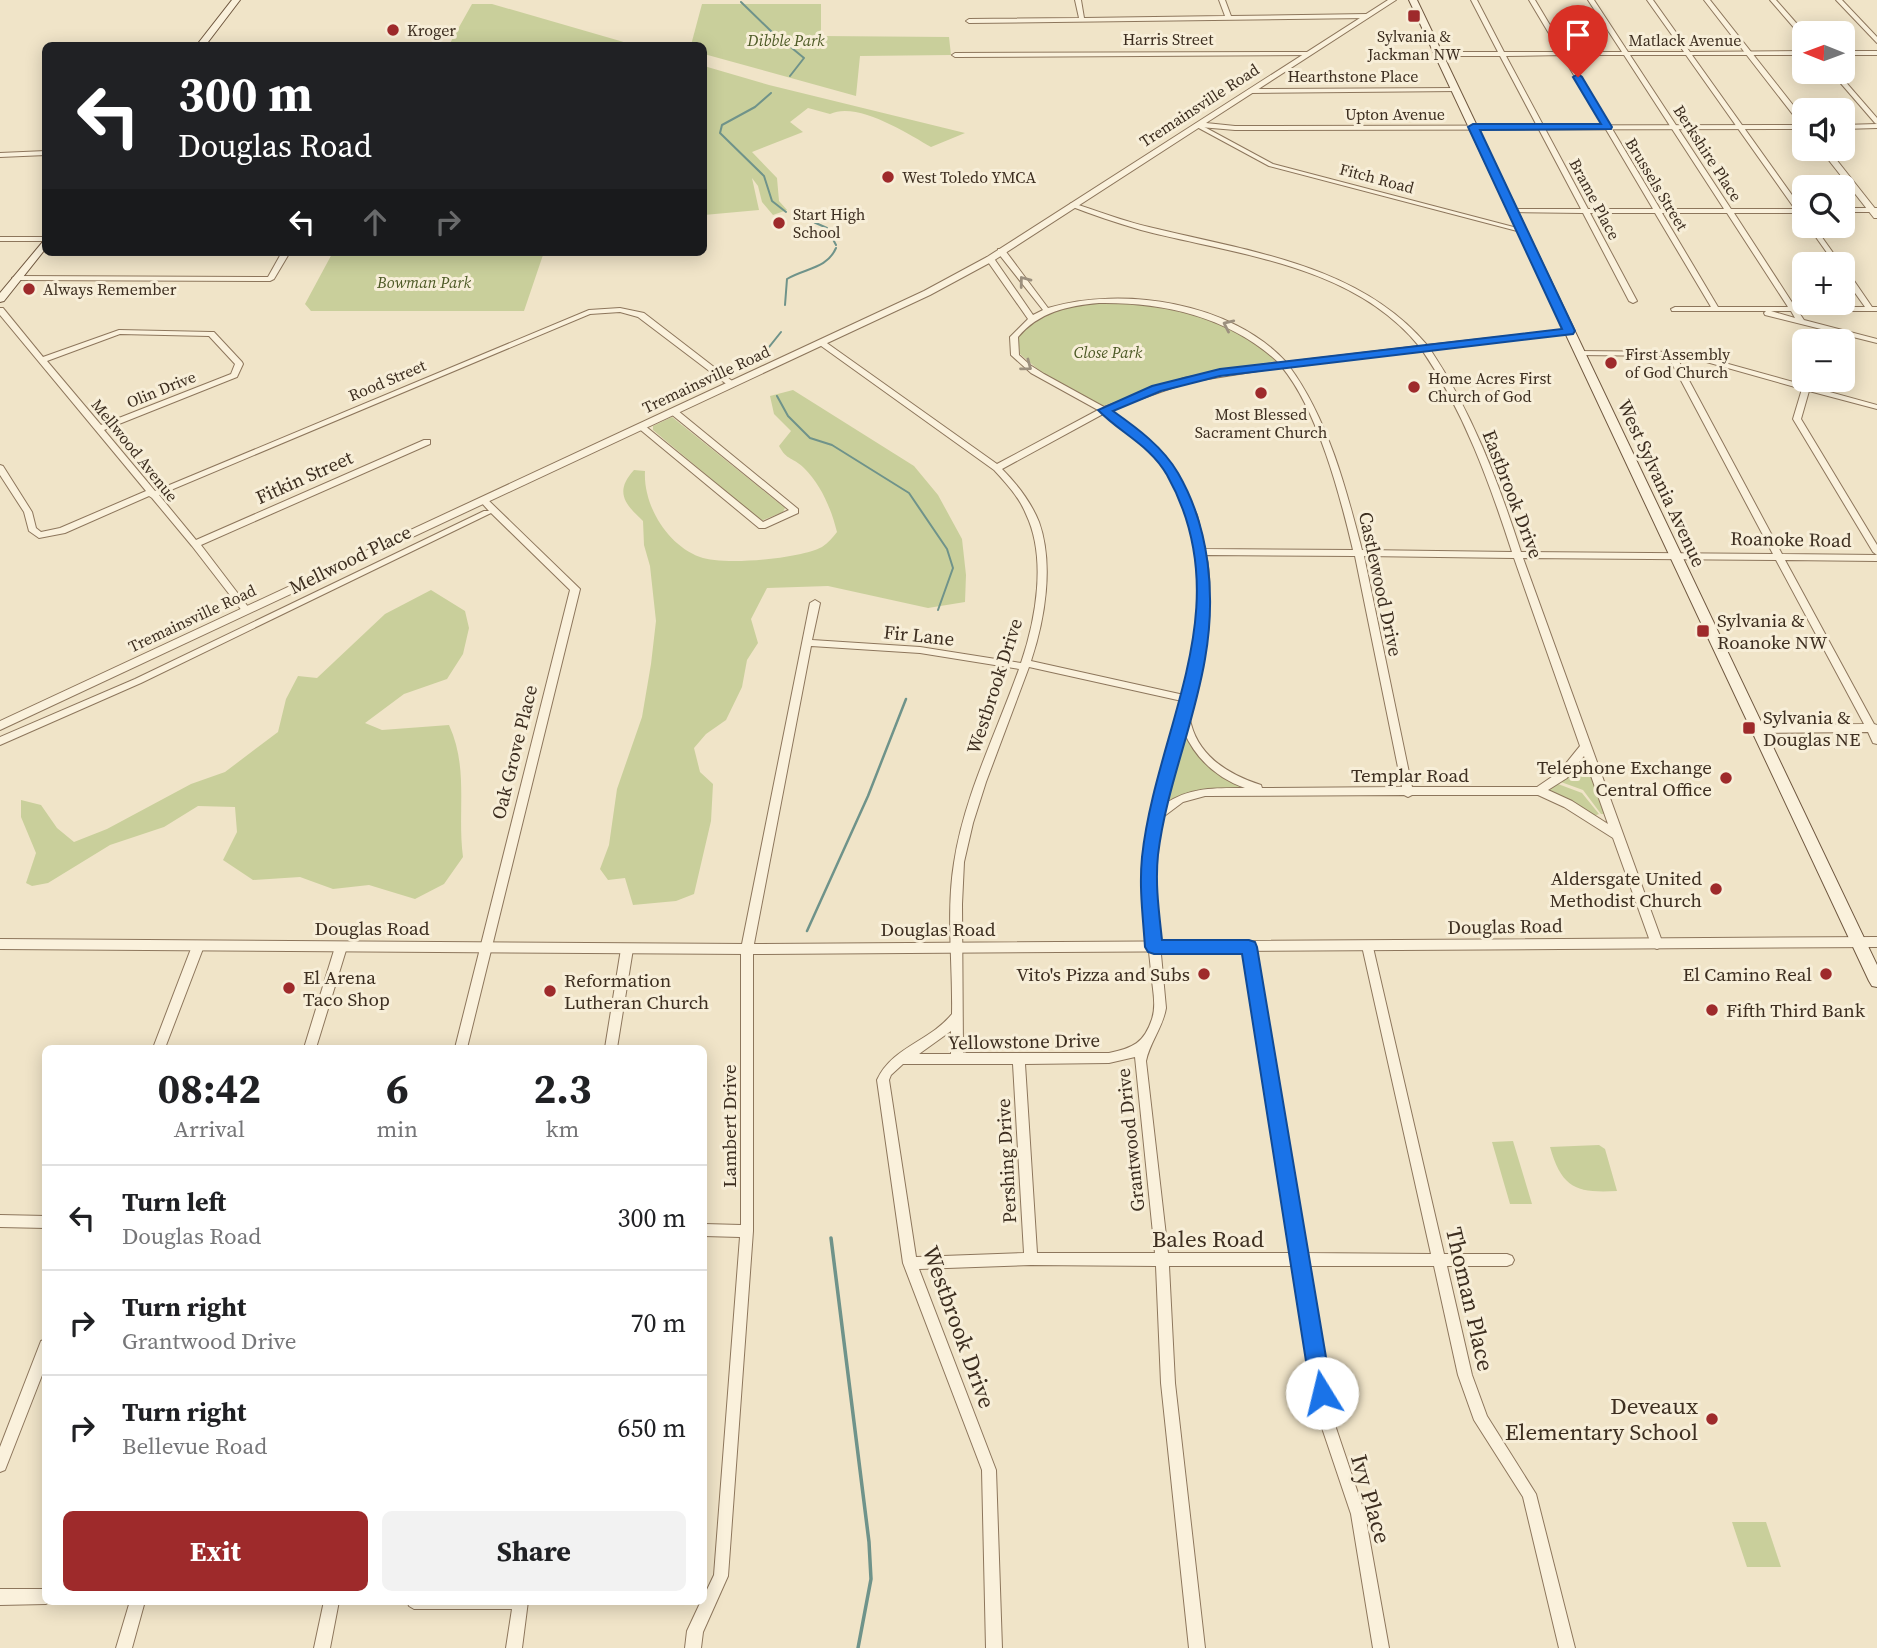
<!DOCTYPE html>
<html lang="en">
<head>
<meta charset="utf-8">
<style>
	:root { --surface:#fff; --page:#f2f2f2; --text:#202124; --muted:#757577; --line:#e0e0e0; --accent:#9e2a2b }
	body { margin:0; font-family:"Source Serif 4",serif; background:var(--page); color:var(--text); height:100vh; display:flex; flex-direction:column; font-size:26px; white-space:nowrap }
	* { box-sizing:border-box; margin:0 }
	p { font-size:23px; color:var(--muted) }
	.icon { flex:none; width:38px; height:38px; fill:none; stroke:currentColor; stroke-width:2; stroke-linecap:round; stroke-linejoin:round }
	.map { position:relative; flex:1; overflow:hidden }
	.sheet { position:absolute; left:42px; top:1045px; width:665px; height:560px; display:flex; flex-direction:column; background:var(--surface); border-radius:10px; box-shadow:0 4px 18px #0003 }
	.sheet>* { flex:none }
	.banner { position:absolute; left:42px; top:42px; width:665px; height:214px; border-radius:10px; box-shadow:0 4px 18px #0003; background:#202124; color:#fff; overflow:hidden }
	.needle { width:46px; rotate:271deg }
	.tools { position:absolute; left:1792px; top:21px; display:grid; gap:14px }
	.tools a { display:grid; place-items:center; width:63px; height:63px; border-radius:10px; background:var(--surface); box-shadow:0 4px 18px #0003; font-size:35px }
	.pin { position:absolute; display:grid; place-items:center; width:60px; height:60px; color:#fff; margin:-72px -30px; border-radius:50% 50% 50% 0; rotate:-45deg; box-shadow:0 0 7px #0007 }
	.pin .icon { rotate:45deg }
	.me { position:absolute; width:77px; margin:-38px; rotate:351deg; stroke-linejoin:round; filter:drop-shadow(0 0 5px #0008) }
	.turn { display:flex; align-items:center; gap:24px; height:147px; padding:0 21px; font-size:32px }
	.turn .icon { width:91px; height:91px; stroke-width:2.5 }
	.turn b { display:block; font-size:49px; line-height:60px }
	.lanes { display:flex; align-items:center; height:66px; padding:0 21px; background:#0003; justify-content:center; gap:35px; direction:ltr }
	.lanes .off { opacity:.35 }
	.eta { display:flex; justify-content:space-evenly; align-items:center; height:119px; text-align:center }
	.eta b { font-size:42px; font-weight:700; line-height:49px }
	.cta { display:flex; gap:14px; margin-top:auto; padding:14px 21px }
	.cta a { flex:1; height:80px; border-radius:10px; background:var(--accent); color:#fff; font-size:28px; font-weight:700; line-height:80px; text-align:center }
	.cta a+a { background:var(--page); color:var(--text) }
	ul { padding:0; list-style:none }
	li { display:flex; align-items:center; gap:21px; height:105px; padding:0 21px; border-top:2px solid var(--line) }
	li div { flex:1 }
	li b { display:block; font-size:26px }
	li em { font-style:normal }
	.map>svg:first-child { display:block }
</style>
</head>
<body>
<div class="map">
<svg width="1877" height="1648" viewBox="0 0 1877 1648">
	<rect width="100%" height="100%" fill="#f0e4c8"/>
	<!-- green -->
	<path fill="#c9cf9b" d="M472,4H492L634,45H449Z
		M702,4H821V36L949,37L951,55L860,56L856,96L704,54V46L691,45Z
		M704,66L769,85L965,133L931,147C907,133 857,101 830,114L808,108L790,122L803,132L752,152L777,178L779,201L787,210L773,215L762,202L758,186L752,178L759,210L704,215Z
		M333,252H544L524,311H311L305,304Z
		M1108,302C1154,304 1250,319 1276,361L1172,382L1103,406L1041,372L1020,354L1018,338C1037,309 1076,304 1108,302Z
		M793,390L914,466L938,495L962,539L966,575L965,602L928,608L828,586L767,588L751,619L758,643L747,660L742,687L726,720L706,734L694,748L700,772L713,784L711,821L694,894L676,901L633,905L625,878L608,880L600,869L609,845L617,789L642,717L651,664L656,621L650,566L644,545L643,521C625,504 614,492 634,470L645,471C643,505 667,545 700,557C723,566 799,559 822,547C828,543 833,537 837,532C831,508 821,485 804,468C793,457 787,461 779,446L791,431L774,414L770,396Z
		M672,417L785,508L783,512L761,521L653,430V426Z
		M431,590L465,611L469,628L463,654L447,679L404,694L365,723L382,730L449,725C469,768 457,812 463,857L444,884L415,899L369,885L333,889L300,877L253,880L223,860L237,832L235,807L198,806L164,827L110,845L48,883L32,886L26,883L36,853L21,817V800L41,805L57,828L74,842L107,829L191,784L225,772L278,732L286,699L298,676L317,678L385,614Z
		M1186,736L1241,786L1240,789H1201L1172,801L1168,799Z
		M1583,763L1588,766L1604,814H1601L1583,790L1561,782Z
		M1558,784L1582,793L1599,814L1594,816L1546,789Z
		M1513,1141L1532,1204H1510L1492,1142Z
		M1599,1145L1605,1149L1617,1191C1577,1193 1562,1189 1550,1147Z
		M1732,1522H1766L1781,1567H1747Z"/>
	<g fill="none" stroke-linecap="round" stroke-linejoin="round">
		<!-- stream-far2 -->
		<path stroke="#6f938a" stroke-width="2" d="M741,2L773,33
			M776,35L804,58L790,76
			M771,93L755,107L722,125L720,133L764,176L772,201L786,212
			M809,220L827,228L836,245
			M785,305L787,279C805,268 827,269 836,248
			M758,361L781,332
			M777,396L788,416L810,438L832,445L909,493L947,549L953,568L938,610"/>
		<!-- stream-far1 -->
		<path stroke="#6f938a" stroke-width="2.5" d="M807,931L868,796L906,699"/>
		<!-- stream -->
		<path stroke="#6f938a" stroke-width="3.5" d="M831,1238L869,1542L871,1579L858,1648"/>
		<defs>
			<path id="minor" d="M1075,0H1081L1084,18L1225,16L1219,0H1225L1231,16L1367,14L1370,16L1367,18L969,23L966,21L969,19L1079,18Z
				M1471,0H1477L1504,52H1560L1529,0H1535L1566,52H1622L1588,0H1594L1628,52H1684L1647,0H1653L1690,52L1804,51V55H1692L1802,209H1804L1803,217L1798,213H1734L1795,307H1865L1843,276V269H1846L1872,307H1877V311H1798L1804,320L1877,339V343L1765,315L1764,313L1766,311H1672L1671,309L1675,307H1711L1655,213H1590L1637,301L1633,303L1629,301L1583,213L1511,212V210L1513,209H1581L1500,56H1439L1436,54L1439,52H1498ZM1562,55L1653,209H1588L1506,56ZM1568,55H1624L1724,209H1660ZM1630,55H1686L1795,209H1731ZM1662,213H1727L1788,307H1718ZM1770,311H1791L1795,318L1771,311Z
				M1770,0H1776L1805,33L1804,38L1802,37Z
				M1836,0H1842L1877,37V43Z
				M1843,51H1877V55H1843Z
				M1308,52L1311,54L1310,55L955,57L952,55L955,53Z
				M1831,72H1837L1877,118V124L1875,123Z
				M1456,88L1458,89V91L1250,93L1247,91L1250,89Z
				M1197,123L1273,164L1525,230L1521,232L1269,166L1195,126L1194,125Z
				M46,151V155L0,157V153Z
				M1072,203C1098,211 1123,221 1149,227C1246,251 1359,264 1427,345L1572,329V333H1569L1430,349C1472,412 1498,481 1521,552L1773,554L1668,356L1579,355L1575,353L1576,351L1685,352L1877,405V409L1809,391L1801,419L1877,545V555L1873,552L1793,419L1802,389L1685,356H1676L1782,554L1877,555V561L1785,560L1874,724L1877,725V744L1873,743L1868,732L1757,733L1752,729L1757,725L1864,724L1776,560L1523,558L1663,944L1661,947L1657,949L1653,947L1651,944L1613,838L1564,807L1538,795H1412L1408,797L1404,795L1205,796L1183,802L1163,817L1155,859V890L1166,1008C1163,1027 1150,1042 1146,1061L1168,1253H1292L1243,947L1245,944L1249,942L1253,944L1255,947L1305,1253L1431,1254L1362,946L1364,943L1368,941L1372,943L1444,1254H1507L1512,1256L1514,1260L1512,1264L1507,1266H1447L1472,1375L1487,1416L1536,1494L1575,1648H1559L1523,1497L1474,1420L1458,1375L1434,1266H1308L1333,1419L1365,1514L1389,1648H1373L1351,1514L1319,1419L1294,1266H1169L1175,1383L1205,1648H1189L1161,1383L1156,1266L1031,1265L919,1269L996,1470L1002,1648H986L982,1470L903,1263L877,1080C892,1047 929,1042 952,1014C953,964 946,912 954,863C964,796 996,734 1019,669L920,653L811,646L753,949V1231L728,1576L703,1632L701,1648H685L687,1631L701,1601H704V1596L714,1575L740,1237L704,1236V1224L741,1225V949L810,603L815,600L820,603L812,640L920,647L1021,663C1036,619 1047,558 1026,514C1019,497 1006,483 994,470L817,343L824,341L997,464L1098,410L1031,373L1011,355L1010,337L1028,319L986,259L987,257H993L1033,315L1043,310L998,253V249H1004L1048,308C1123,286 1231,302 1286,362L1419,346C1352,264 1237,255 1141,230C1117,223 1093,215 1070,206V204ZM1099,303C1164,302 1229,317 1278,362L1184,378L1104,407L1044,374L1030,365L1019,355L1018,337C1039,312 1067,306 1099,303ZM1422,350C1464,412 1489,481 1512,552L1362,550C1346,488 1328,419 1289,366ZM1282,367C1318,411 1340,495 1353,550L1205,549L1197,515L1173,468L1163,455L1141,433L1109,410L1189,382ZM1103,414C1123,426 1142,440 1157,458C1190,498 1203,560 1199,610C1197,638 1190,667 1184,695L1031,661C1045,619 1054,564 1039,522C1031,502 1017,484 1002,469ZM1206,555L1355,556L1402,787L1262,788L1261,785C1230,775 1200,758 1191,724C1190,721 1189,717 1189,714C1189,705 1196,682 1198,672C1206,640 1214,587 1206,555ZM1364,556L1514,558L1580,746L1559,772L1537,787H1412ZM1029,667L1182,701C1168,758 1146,816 1144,874C1143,907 1148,939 1151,971C1152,987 1157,1004 1152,1019C1144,1043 1133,1048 1109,1053H963L962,904L964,862L973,823L986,782ZM1184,732C1196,759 1217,778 1245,788C1216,788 1189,787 1165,804ZM1584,756L1608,824L1572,801L1548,790L1567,778ZM951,1031V1054H919ZM1135,1057L1155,1253H1037L1025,1064L1109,1063ZM903,1064H1013L1024,1253L916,1257L889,1080L891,1075Z
				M1843,208H1877V212H1843Z
				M1808,226H1814L1841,264H1835Z
				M0,237H46V241H0Z
				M282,252H290L274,279L270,281L16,280L12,278L16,276L268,277Z
				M0,308H3L43,357L119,330L211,332H214L242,362L243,364L237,377L104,430L155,491L589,310L620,308L644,313L736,384L735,386H729L638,317L620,312L590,314L159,495L196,540L424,440H430V444L201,545L249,608L251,610L249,612H243L192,546L152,498L149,496L65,533L39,538L29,531L24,512L0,475V465L3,466L32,512L36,528L41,532L60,528L146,491L0,315ZM120,334L209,336L235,364L231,374L101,425L47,361Z
				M671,410H677L798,509V513L765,528H759L637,427L641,425H644L763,522L789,510L671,414Z
				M483,497L486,498L580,589L467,1048H455L570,590L491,513L141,683L0,745V737L135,679L484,511H489L479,500Z
				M198,941L202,943L204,946L165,1048H153L192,946L194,943Z
				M341,942L345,944L347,947L316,1048H304L335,947L337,944Z
				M627,944L631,946L633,949L617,1048H605L621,949L623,946Z
				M0,1215L46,1216V1228L0,1227Z
				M46,1339V1365L5,1470L0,1472V1447L41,1341Z
				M0,1589H46V1601H51L46,1604L0,1605Z
				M130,1601H145L132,1648H116Z
				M324,1601H339L330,1648H314Z
				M407,1601H528L522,1648H506L512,1609H414L409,1606Z"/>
			<path id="tertiary" d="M1388,0H1396L1206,123L1235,126L1801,125L1704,0H1710L1804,119V129L1235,130L1200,127L993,261L930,295L0,730V721L924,291L987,257Z
				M1877,124V128L1843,129V125Z
				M1820,149H1828L1877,211V218H1874Z
				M1877,937V947L747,954L0,949V939L747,944Z"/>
			<path id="secondary" d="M232,0H240L205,46H196Z
				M1409,0H1417L1877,965V987L1872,986L1869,981Z
				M46,238V248L4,301L0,302V293Z"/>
		</defs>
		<!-- minor casing -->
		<use href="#minor" stroke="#8d765c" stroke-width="2"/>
		<!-- tertiary casing -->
		<use href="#tertiary" stroke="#8d765c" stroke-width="2"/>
		<!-- secondary casing -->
		<use href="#secondary" stroke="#6f573f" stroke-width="2"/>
		<!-- minor -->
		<use href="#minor" fill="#faf1dc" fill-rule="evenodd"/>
		<!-- tertiary -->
		<use href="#tertiary" fill="#faf1dc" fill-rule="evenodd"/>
		<!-- secondary -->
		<use href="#secondary" fill="#faf1dc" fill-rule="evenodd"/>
	</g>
	<!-- one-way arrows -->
	<defs><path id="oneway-chevron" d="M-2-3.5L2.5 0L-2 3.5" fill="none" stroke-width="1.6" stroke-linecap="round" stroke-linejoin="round" transform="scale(1.75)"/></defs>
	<g stroke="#9c907e">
		<use href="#oneway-chevron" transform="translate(1024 281) rotate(-127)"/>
		<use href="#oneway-chevron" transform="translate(1228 325) rotate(-155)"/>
		<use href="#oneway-chevron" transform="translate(1027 366) rotate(37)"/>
	</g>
	<!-- route -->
	<path fill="#1a73e8" stroke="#114b97" stroke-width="2" d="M1578,74L1582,77L1612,127L1611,129L1480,130L1575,331L1573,334L1220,376L1161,391L1113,411C1137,428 1163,447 1178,473C1210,528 1216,596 1205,659C1194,725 1166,788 1158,855C1155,884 1159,912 1162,940H1249L1255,942L1257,947L1332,1393L1329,1400L1322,1403L1314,1400L1311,1393L1242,954H1154L1148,952L1145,947C1143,917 1139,888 1142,857C1156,727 1241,607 1167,475C1150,445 1120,433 1098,410L1152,386L1220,369L1562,329L1468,127L1473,124H1601L1573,77Z"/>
	<!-- markers -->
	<g fill="#9e2a2b" stroke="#f7eed8" stroke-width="2.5">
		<rect x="1407" y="9" width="14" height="14" rx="3.5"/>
		<circle cx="393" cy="30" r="7"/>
		<circle cx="888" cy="177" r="7"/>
		<circle cx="779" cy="223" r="7"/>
		<circle cx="29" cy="289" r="7"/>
		<circle cx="1611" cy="363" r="7"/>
		<circle cx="1414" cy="387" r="7"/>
		<circle cx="1261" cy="393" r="7"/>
		<rect x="1696" y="624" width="14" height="14" rx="3.5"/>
		<rect x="1742" y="721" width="14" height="14" rx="3.5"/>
		<circle cx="1726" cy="778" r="7"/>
		<circle cx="1716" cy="889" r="7"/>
		<circle cx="1204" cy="974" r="7"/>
		<circle cx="1826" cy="974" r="7"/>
		<circle cx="289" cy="988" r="7"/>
		<circle cx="550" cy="991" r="7"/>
		<circle cx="1712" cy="1010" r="7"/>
		<circle cx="1712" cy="1419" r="7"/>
	</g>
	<g text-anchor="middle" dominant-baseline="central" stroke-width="6" stroke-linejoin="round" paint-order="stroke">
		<!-- far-poi labels -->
		<g font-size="16" fill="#3d2e20" stroke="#f7eed8" text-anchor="start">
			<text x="407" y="30">Kroger</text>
			<text x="1414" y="36" text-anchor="middle">Sylvania &amp;<tspan x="1414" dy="18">Jackman NW</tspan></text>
			<text x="902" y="177">West Toledo YMCA</text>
			<text x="793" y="214">Start High<tspan x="793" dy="18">School</tspan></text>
			<text x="43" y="289">Always Remember</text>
			<text x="1625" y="354">First Assembly<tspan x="1625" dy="18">of God Church</tspan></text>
			<text x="1428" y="378">Home Acres First<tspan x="1428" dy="18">Church of God</tspan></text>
			<text x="1261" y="414" text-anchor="middle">Most Blessed<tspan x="1261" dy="18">Sacrament Church</tspan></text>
		</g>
		<!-- far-street labels -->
		<g font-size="16" fill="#3d2e20" stroke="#f7eed8">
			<text x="1168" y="39">Harris Street</text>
			<text x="1685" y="40">Matlack Avenue</text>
			<text x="1353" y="76">Hearthstone Place</text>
			<text transform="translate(1199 105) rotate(-33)">Tremainsville Road</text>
			<text x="1395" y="114">Upton Avenue</text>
			<text transform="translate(1708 153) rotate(57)">Berkshire Place</text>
			<text transform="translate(1377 178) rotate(15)">Fitch Road</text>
			<text transform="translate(1657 184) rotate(59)">Brussels Street</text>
			<text transform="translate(1595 199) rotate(62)">Brame Place</text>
			<text transform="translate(706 379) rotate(-25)">Tremainsville Road</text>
			<text transform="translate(387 380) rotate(-23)">Rood Street</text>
			<text transform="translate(161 389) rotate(-22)">Olin Drive</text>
			<text transform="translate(135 450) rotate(51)">Mellwood Avenue</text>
			<text transform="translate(192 618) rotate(-25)">Tremainsville Road</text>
		</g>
		<!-- far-park labels -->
		<g font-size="16" font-style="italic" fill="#4d5a26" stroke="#f7eed8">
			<text x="786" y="40">Dibble Park</text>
			<text x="424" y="282">Bowman Park</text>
			<text x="1108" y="352">Close Park</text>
		</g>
		<!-- street labels -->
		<g font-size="19" fill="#3d2e20" stroke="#f7eed8">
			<text transform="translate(304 477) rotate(-24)">Fitkin Street</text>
			<text transform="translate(1662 483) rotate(65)">West Sylvania Avenue</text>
			<text transform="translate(1513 494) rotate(69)">Eastbrook Drive</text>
			<text transform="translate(1791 539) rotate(1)">Roanoke Road</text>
			<text transform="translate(350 559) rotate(-26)">Mellwood Place</text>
			<text transform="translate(1381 584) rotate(78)">Castlewood Drive</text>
			<text transform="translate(919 635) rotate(6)">Fir Lane</text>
			<text transform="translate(994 686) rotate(-72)">Westbrook Drive</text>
			<text transform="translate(514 752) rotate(-76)">Oak Grove Place</text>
			<text x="1410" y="775">Templar Road</text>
			<text transform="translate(1505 926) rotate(-1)">Douglas Road</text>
			<text x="372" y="928">Douglas Road</text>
			<text x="938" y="929">Douglas Road</text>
			<text transform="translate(1024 1041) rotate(-1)">Yellowstone Drive</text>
			<text transform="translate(729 1126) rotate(-90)">Lambert Drive</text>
			<text transform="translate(1130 1140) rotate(-96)">Grantwood Drive</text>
			<text transform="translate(1006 1161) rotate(-93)">Pershing Drive</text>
		</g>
		<!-- poi labels -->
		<g font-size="19" fill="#3d2e20" stroke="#f7eed8" text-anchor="start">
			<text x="1717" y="620">Sylvania &amp;<tspan x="1717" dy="22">Roanoke NW</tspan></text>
			<text x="1763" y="717">Sylvania &amp;<tspan x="1763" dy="22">Douglas NE</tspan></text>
			<text x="1712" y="767" text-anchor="end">Telephone Exchange<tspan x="1712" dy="22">Central Office</tspan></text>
			<text x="1702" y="878" text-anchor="end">Aldersgate United<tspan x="1702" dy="22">Methodist Church</tspan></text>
			<text x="1190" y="974" text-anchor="end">Vito's Pizza and Subs</text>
			<text x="1812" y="974" text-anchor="end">El Camino Real</text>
			<text x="303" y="977">El Arena<tspan x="303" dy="22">Taco Shop</tspan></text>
			<text x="564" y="980">Reformation<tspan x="564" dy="22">Lutheran Church</tspan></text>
			<text x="1726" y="1010">Fifth Third Bank</text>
		</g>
		<!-- near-street labels -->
		<g font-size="23" fill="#3d2e20" stroke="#f7eed8">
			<text x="1208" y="1239">Bales Road</text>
			<text transform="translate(1470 1299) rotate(77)">Thoman Place</text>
			<text transform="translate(959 1327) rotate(70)">Westbrook Drive</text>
			<text transform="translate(1371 1499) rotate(74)">Ivy Place</text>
		</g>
		<!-- near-poi labels -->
		<g font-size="23" fill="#3d2e20" stroke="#f7eed8" text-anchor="end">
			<text x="1698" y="1406">Deveaux<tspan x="1698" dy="26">Elementary School</tspan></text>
		</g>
	</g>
</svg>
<div class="tools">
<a><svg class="needle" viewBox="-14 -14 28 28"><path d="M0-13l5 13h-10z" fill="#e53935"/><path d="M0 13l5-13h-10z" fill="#757577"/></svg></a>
<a><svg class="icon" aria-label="sound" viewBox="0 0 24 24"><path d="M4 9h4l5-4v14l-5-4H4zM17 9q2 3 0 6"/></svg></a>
<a><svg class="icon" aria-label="search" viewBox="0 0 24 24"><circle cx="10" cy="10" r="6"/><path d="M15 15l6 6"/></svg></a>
<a>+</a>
<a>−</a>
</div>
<div class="pin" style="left:1578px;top:77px;background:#d93025"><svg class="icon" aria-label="arrive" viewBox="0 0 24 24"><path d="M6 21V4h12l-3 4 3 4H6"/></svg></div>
<svg class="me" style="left:1322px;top:1393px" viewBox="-20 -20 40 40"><circle r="19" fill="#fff"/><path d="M0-13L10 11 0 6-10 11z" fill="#1a73e8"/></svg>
<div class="banner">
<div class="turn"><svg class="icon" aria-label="left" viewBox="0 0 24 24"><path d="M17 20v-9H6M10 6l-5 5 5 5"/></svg><div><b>300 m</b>Douglas Road</div></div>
<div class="lanes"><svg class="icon" aria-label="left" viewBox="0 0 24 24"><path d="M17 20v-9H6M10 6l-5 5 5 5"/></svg><svg class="icon off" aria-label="ahead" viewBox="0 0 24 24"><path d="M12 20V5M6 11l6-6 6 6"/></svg><svg class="icon off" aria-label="right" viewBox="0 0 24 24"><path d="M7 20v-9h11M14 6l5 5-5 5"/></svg></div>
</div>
<section class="sheet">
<div class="eta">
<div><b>08:42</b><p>Arrival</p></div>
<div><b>6</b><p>min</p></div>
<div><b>2.3</b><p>km</p></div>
</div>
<ul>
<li><svg class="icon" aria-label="left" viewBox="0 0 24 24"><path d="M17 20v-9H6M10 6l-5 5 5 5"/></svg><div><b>Turn left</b><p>Douglas Road</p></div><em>300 m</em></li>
<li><svg class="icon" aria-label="right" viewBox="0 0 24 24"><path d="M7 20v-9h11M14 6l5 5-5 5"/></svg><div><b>Turn right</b><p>Grantwood Drive</p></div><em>70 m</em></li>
<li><svg class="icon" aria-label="right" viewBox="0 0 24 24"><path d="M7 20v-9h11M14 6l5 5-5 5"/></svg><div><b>Turn right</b><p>Bellevue Road</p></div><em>650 m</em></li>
</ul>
<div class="cta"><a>Exit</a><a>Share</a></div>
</section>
</div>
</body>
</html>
